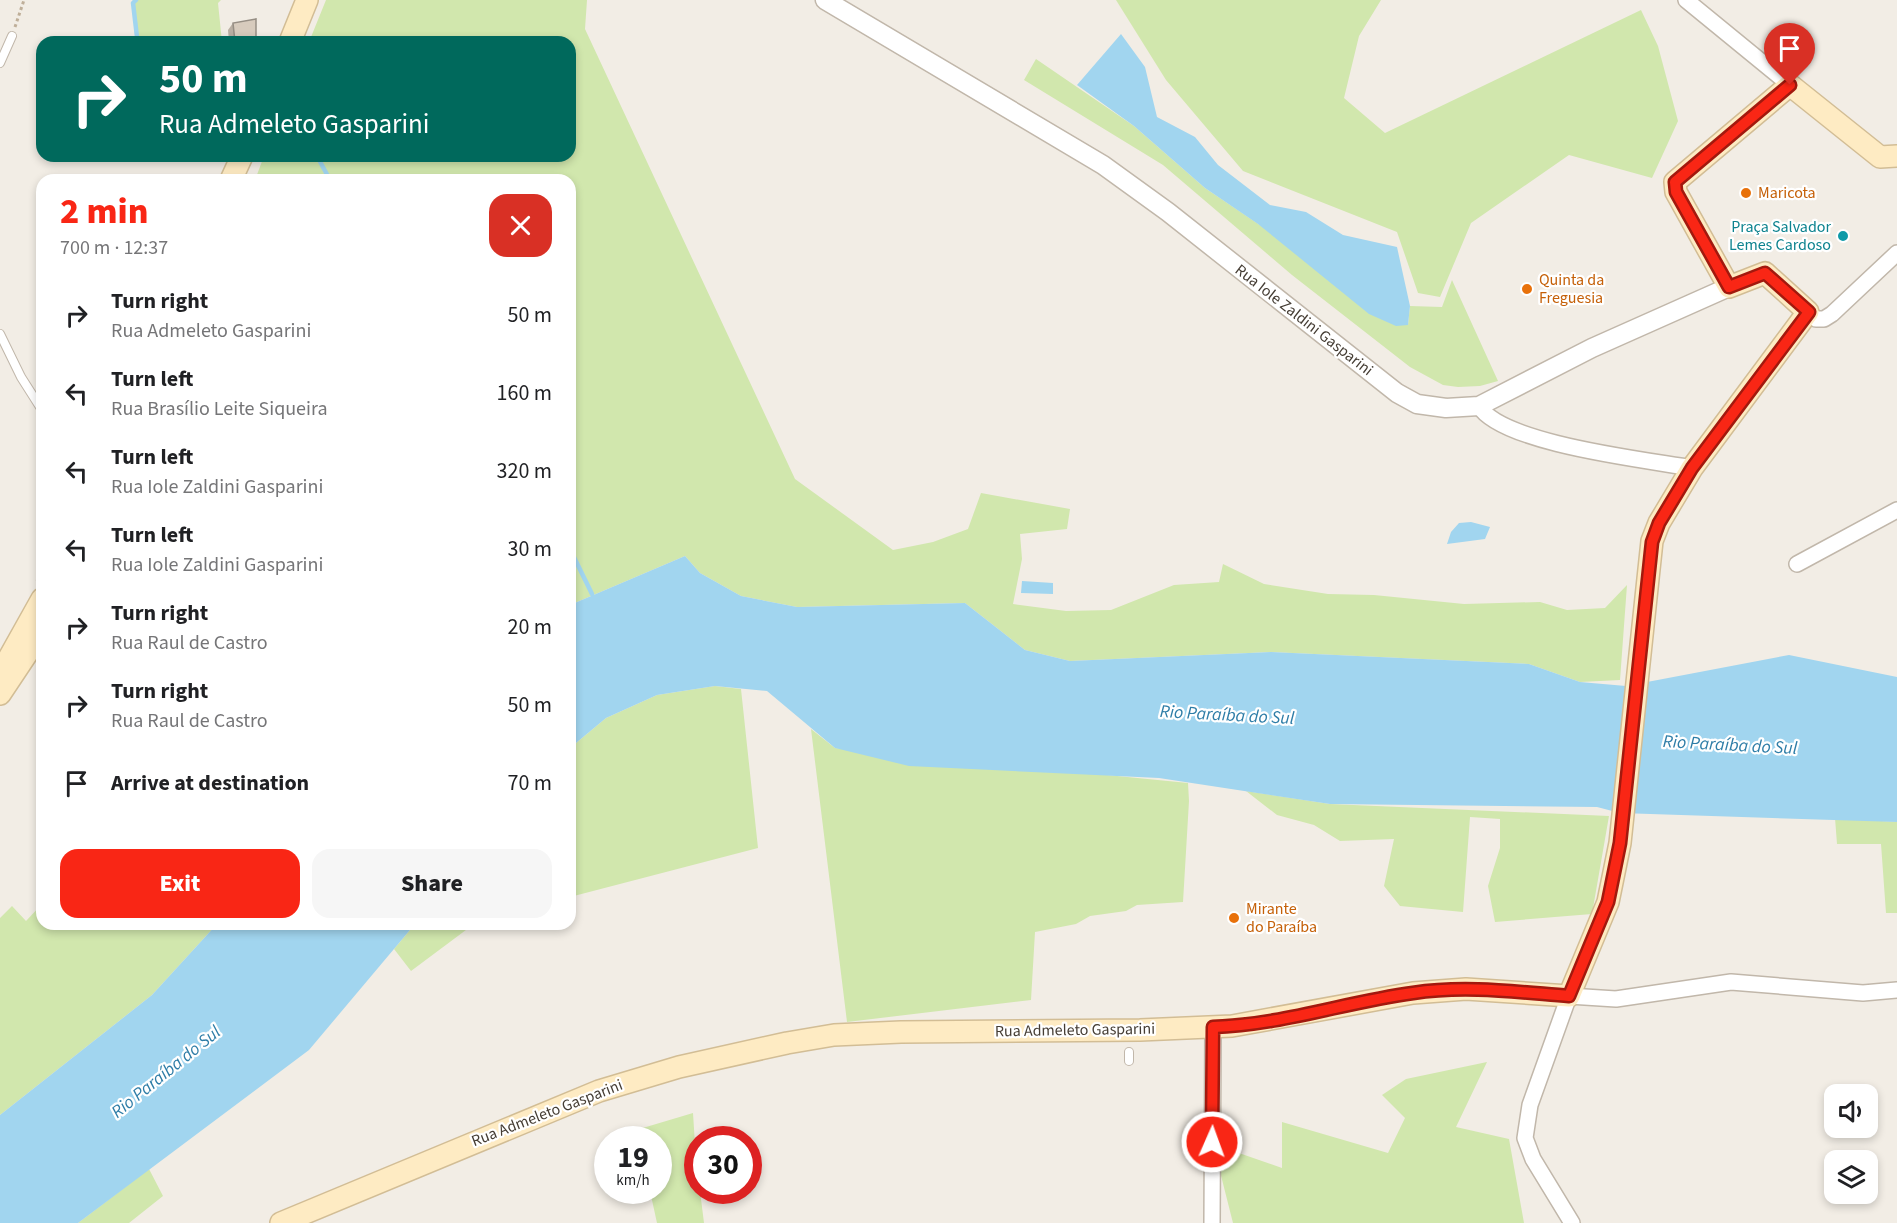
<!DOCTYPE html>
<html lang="en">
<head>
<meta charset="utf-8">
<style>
	:root { --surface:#fff; --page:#f6f6f6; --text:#202124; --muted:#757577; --accent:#f92615 }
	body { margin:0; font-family:"Source Sans 3",sans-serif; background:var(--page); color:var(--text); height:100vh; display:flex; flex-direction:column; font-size:22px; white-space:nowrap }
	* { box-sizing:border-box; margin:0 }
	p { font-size:20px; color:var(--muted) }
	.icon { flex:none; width:33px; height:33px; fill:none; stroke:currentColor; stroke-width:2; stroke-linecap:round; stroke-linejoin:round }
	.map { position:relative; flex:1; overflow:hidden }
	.panel { position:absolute; left:36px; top:174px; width:540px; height:756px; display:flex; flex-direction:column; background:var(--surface); border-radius:18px; box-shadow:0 3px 9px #0003 }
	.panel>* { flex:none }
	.banner { position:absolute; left:36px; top:36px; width:540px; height:126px; border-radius:18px; box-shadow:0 3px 9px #0003; background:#00695c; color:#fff; overflow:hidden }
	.controls { position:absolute; left:1824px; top:1084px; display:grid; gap:12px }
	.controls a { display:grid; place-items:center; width:54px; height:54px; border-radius:12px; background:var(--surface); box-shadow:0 3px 9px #0003; font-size:30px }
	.speed { position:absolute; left:594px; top:1126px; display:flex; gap:12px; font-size:30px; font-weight:700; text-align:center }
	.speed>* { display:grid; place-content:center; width:78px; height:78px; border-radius:50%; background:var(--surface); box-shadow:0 3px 9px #0003; line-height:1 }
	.speed small { font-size:15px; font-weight:400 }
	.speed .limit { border:9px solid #d22; background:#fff; color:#111 }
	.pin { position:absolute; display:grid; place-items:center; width:51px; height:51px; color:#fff; margin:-62px -26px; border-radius:50% 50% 50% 0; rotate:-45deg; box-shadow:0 0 6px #0007 }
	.pin .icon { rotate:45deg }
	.me { position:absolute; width:66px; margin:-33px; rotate:2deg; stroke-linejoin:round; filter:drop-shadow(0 0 4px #0008) }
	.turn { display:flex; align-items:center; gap:21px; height:126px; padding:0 24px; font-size:27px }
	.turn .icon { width:78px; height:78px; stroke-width:2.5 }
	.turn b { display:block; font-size:42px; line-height:51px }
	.round { display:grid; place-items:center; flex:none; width:63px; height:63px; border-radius:18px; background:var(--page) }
	.headline { display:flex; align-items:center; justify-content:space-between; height:102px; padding:0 24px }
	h1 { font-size:36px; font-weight:800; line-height:45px; color:var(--accent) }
	.cta { display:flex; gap:12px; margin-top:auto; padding:12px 24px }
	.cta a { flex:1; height:69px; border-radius:18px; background:var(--accent); color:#fff; font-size:24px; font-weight:800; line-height:69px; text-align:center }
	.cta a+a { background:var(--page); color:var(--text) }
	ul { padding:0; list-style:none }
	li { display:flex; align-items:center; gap:18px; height:78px; padding:0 24px }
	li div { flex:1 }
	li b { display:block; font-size:22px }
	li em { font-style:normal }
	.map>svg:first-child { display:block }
</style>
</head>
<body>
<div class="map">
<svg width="1897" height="1223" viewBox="0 0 1897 1223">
	<rect width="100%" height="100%" fill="#f2ede5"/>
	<!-- green -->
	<path fill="#d1e7ad" d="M133,0H221L218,3L222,42H144L137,37Z
		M326,0H587L585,29L795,479L893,550L933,542L968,529L981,493L1070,509L1067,529L1020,534L1022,559L1013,604L1066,611L1111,610L1174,585L1219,582L1223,564L1264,584L1328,594L1374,595L1464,604L1540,602L1567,610L1605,608L1627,585L1620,680L1580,682L1529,664L1271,652L1070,661L1025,650L965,603L797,607L741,596L700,573L685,556L570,605V180H255L264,156H570V42H309Z
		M1116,0H1381L1359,36L1344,98L1385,133L1641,10L1658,46L1678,121L1652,178L1569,155L1471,223L1440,297L1418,293L1397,232L1243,171L1166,80Z
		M1036,59L1134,126L1205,188L1408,325L1410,306L1442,307L1452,280L1498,381L1480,386L1458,387L1443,385L1410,367L1292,275L1163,165L1024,80Z
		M715,686L741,689L758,848L570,897V748L606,718L657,695Z
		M811,729L835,748L1188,783L1189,801L1183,902L1137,905L1126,911L1090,916L1076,924L1035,932L1031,1000L847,1022Z
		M1246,791L1330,804L1609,816L1592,914L1495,922L1488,886L1500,848V819L1470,817L1463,912L1400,906L1384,886L1394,839L1340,841L1314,825L1277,815Z
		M1835,818L1897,822V913H1886L1881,844H1837Z
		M42,904V924H217L152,995L0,1115V918L12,906L26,921Z
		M415,924H474L411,971L394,949Z
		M1487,1062L1456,1127L1509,1139L1524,1223H1233L1213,1144L1282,1168V1122L1388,1153L1405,1118L1382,1095L1406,1079Z
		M693,1113L698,1191H700L704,1223H657L650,1191H658V1140H638L636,1130Z
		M149,1169L163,1196L129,1223H78Z"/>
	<!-- water -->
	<path fill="#a1d5ef" d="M1121,34L1145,67L1157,117L1195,137L1218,165L1270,205L1306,212L1343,235L1397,247L1410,306L1408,325L1396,326L1369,314L1258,224L1205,188L1134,126L1077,85Z
		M1471,522L1490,527L1485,539L1447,544L1451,532L1459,523Z
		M685,556L700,573L741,596L797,607L965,603L1025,650L1070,661L1271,652L1529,664L1580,682L1626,686L1789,655L1897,677V822L1620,813L1597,807L1330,804L1159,778L909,766L835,748L767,691L715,686L657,695L606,718L570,748V605Z
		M1022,581L1053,583V594L1021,593Z
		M217,924H415L309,1050L78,1223H0V1115L152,995Z"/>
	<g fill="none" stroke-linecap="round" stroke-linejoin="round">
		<!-- stream -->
		<path stroke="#a1d5ef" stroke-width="4.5" d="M136,0L133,3L137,37L144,42
			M317,156L330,180
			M570,549L592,594"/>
		<defs>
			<path id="service" d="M0,63L12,36
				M0,334L21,377L42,410
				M1129,1052V1061"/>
			<path id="minor" d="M1686,0L1790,85
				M1808,312L1816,319H1824L1832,314L1897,253
				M1479,406C1502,444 1647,460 1692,468
				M1797,564L1897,510
				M1212,1223L1213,1027
				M1572,1223L1533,1159L1525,1138L1530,1105L1569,996L1616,999L1731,982L1863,993L1897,990"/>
			<path id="tertiary" d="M825,0L1103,165L1168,212L1397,393L1417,404L1446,408L1479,406L1592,348L1729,287"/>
			<path id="secondary" d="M290,42L307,0
				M231,180L242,156
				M0,674L42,599
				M0,694L42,631
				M281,1223L599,1091L679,1067L787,1043L834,1035L901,1032L1140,1030L1232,1026L1413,993L1466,989L1569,996L1608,902L1620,843L1652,541L1659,523L1692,468L1808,312L1765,273L1729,287L1676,192L1675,182L1790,85L1880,157L1897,156"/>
		</defs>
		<!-- service casing -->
		<use href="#service" stroke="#c1b7aa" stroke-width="10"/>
		<!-- minor casing -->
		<use href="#minor" stroke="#c1b7aa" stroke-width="18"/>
		<!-- tertiary casing -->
		<use href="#tertiary" stroke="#c1b7aa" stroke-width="21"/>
		<!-- secondary casing -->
		<use href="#secondary" stroke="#d2bd95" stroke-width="24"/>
		<!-- path -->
		<path stroke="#bfaf99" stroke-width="3" stroke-dasharray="3 3" stroke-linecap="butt" d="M15,27L24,0
			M37,581L42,572"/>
		<!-- service -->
		<use href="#service" stroke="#fff" stroke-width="8"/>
		<!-- minor -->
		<use href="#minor" stroke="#fff" stroke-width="15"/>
		<!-- tertiary -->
		<use href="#tertiary" stroke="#fff" stroke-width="18"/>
		<!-- secondary -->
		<use href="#secondary" stroke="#feebc3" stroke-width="21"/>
	</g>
	<!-- wall -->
	<path fill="#b9afa3" d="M233,23L256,42H229L228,30Z"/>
	<!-- building -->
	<path fill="#d7cbbd" stroke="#968e84" stroke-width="1.5" d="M256,19V42H235L233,23Z"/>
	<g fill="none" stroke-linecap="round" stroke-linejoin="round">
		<defs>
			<path id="route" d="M1212,1142L1213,1027C1281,1025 1346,1002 1413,993C1465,985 1517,992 1569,996L1608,902L1620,843L1652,542L1659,523L1692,468L1809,312L1765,273L1729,287L1676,192L1675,182L1790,85"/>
		</defs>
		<!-- route casing -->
		<use href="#route" stroke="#a2190e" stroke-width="15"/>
		<!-- route -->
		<use href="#route" stroke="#f92615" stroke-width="10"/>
	</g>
	<!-- markers -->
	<g fill="#e8710a" stroke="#fff" stroke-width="2">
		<circle cx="1746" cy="193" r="6"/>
		<circle cx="1527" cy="289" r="6"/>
		<circle cx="1234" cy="918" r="6"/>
	</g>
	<circle fill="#0f9aa8" stroke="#fff" stroke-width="2" cx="1843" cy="236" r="6"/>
	<g text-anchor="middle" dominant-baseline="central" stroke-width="4.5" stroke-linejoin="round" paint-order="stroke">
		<!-- food labels -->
		<g font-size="16" fill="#c56008" stroke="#fff" text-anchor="start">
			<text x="1758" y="193">Maricota</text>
			<text x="1539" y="280">Quinta da<tspan x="1539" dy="18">Freguesia</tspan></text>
			<text x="1246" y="909">Mirante<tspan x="1246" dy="18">do Paraíba</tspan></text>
		</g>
		<!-- culture labels -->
		<g font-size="16" fill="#0d838f" stroke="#fff" text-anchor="end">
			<text x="1831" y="227">Praça Salvador<tspan x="1831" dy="18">Lemes Cardoso</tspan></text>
		</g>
		<!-- street labels -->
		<g font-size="16" fill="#453d34" stroke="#fff">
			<text transform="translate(1304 320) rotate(38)">Rua Iole Zaldini Gasparini</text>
			<text transform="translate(1075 1030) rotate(-1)">Rua Admeleto Gasparini</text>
			<text transform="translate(547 1113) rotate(-21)">Rua Admeleto Gasparini</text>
		</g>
		<!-- water labels -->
		<g font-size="18" font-style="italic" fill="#2e7da7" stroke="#fff">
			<text transform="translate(1227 715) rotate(3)">Rio Paraíba do Sul</text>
			<text transform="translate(1730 745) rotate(3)">Rio Paraíba do Sul</text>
			<text transform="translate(166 1072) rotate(-39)">Rio Paraíba do Sul</text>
		</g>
	</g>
</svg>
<div class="controls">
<a><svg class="icon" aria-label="sound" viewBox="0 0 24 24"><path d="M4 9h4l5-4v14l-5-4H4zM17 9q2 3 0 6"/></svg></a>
<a><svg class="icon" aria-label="layers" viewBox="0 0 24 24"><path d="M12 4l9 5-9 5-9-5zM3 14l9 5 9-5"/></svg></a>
</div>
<div class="speed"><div>19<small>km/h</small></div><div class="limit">30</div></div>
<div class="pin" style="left:1790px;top:85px;background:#d93025"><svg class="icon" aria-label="arrive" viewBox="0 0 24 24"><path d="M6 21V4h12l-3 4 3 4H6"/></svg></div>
<svg class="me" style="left:1212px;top:1142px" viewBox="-20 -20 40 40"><circle r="17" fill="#f92615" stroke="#fff" stroke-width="3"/><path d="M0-11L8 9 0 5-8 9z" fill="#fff"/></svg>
<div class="banner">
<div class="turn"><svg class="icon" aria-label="right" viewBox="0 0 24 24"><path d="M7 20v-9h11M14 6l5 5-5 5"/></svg><div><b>50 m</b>Rua Admeleto Gasparini</div></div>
</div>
<section class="panel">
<div class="headline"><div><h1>2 min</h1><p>700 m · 12:37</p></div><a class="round" style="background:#d93025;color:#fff"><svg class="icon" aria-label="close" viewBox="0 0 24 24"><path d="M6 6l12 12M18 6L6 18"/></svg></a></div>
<ul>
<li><svg class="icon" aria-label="right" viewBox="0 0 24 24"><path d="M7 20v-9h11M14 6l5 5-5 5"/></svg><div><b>Turn right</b><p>Rua Admeleto Gasparini</p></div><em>50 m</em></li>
<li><svg class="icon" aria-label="left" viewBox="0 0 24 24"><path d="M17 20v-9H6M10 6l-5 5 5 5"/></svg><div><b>Turn left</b><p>Rua Brasílio Leite Siqueira</p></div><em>160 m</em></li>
<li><svg class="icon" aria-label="left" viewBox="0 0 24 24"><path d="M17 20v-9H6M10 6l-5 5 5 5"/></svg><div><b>Turn left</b><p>Rua Iole Zaldini Gasparini</p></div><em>320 m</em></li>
<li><svg class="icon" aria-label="left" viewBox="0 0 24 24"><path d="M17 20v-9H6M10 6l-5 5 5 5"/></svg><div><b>Turn left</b><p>Rua Iole Zaldini Gasparini</p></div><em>30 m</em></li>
<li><svg class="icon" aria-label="right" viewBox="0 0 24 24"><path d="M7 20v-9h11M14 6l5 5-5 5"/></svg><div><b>Turn right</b><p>Rua Raul de Castro</p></div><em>20 m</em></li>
<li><svg class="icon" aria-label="right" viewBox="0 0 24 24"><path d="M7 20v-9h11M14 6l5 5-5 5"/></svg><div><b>Turn right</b><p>Rua Raul de Castro</p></div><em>50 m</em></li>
<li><svg class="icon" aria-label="arrive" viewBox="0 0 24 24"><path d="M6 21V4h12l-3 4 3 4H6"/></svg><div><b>Arrive at destination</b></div><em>70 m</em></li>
</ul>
<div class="cta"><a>Exit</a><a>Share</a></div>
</section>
</div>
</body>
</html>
